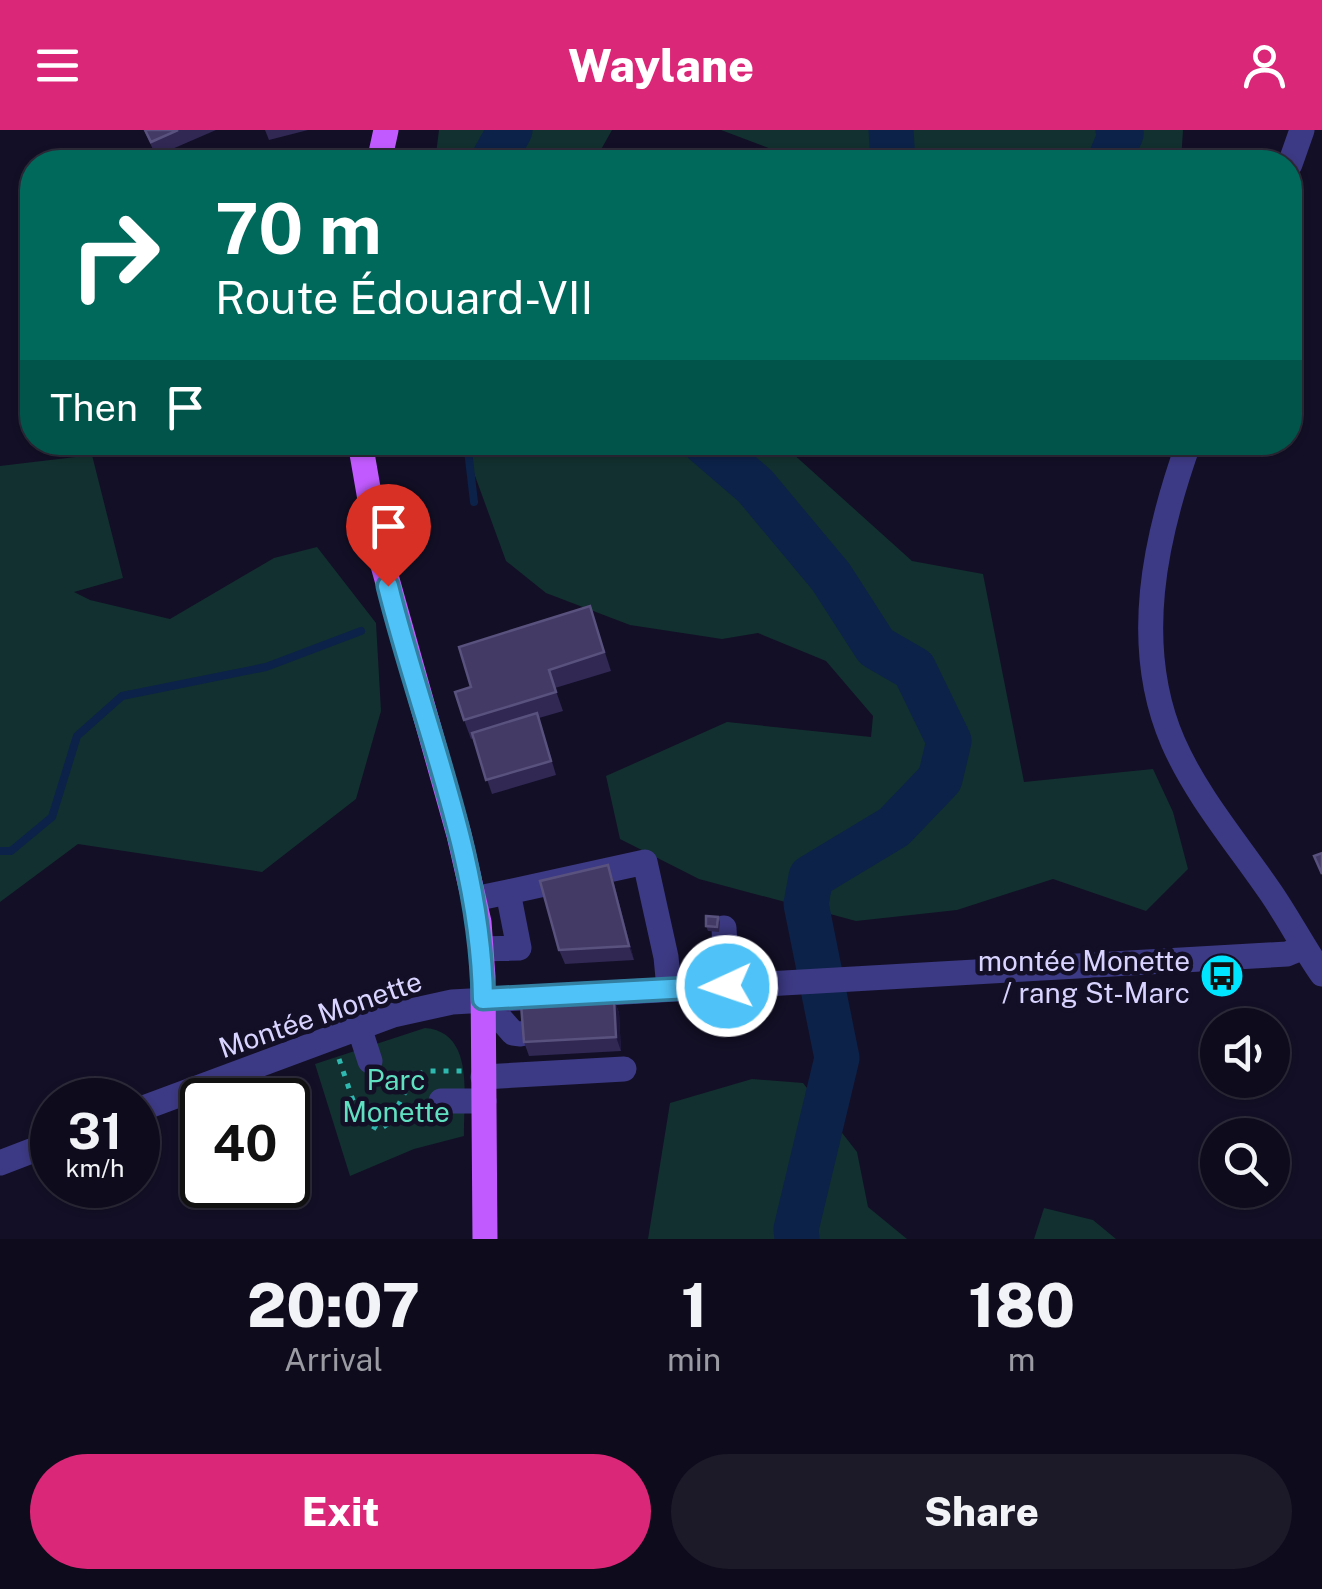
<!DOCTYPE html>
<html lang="en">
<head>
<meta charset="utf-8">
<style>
	:root { --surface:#0e0b1c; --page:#1c1929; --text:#f1f3f6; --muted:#9b9ba3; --line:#2e2b3b; --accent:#db2777 }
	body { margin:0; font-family:"Public Sans",sans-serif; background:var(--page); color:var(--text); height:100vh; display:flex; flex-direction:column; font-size:38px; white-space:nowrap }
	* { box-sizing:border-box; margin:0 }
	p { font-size:32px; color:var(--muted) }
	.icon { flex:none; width:55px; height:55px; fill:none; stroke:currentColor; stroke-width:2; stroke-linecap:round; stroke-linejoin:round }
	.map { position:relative; height:1109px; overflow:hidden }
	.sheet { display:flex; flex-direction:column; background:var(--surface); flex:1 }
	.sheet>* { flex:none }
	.hud { position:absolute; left:20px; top:20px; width:1282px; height:305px; border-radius:40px; box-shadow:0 2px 8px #0004,0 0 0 2px var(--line); background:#00695c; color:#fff; overflow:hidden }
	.fabs { position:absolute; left:1200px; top:878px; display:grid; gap:20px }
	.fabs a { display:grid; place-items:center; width:90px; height:90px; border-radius:50%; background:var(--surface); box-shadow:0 2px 8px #0004,0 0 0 2px var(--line); font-size:50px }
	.speed { position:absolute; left:30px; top:948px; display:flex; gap:20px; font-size:50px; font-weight:700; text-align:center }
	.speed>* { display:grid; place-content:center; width:130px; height:130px; border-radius:50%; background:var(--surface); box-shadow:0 2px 8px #0004,0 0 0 2px var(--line); line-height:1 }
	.speed small { font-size:25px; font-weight:400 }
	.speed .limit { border:5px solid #111; border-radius:15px; background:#fff; color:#111 }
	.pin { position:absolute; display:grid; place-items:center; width:85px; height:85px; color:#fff; margin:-102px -42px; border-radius:50% 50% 50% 0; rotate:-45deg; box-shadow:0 0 10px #0007 }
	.pin .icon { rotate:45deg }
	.me { position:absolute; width:110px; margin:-55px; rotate:267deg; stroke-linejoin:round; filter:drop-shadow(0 0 8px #0008) }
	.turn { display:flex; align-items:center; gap:35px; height:210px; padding:0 30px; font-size:45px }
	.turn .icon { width:130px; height:130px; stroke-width:2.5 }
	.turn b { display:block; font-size:70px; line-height:85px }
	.then { display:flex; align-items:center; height:95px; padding:0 30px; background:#0003; gap:20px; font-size:38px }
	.eta { display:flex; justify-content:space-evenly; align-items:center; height:170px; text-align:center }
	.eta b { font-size:60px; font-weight:800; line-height:70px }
	.button { display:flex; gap:20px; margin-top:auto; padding:20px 30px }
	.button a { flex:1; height:115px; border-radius:60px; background:var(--accent); color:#fff; font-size:40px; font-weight:800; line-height:115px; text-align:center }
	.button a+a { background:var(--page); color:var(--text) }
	header { display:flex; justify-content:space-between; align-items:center; height:130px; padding:0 30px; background:var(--accent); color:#fff; font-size:45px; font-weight:800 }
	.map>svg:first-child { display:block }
</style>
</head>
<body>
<header><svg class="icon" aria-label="menu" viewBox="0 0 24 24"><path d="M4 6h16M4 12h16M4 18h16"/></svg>Waylane<svg class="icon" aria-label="person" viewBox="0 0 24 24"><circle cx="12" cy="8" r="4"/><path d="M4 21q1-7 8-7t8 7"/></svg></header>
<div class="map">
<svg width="1322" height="1109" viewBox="0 0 1322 1109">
	<rect width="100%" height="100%" fill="#130f26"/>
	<!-- green -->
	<path fill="#12302f" d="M439,0H612L594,32H435Z
		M721,0H1183L1181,32H806Z
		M463,313H781L912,431L983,444L1024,652L1153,639L1173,682L1188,739L1146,781L1053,749L957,780L856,791L699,749L620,709L606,646L727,592L871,607L873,586L826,531L758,503L722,509L630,495L546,463L506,431Z
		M92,325L123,448L74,462L90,470L170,489L274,428L317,417L376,493L381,581L356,669L262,742L78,714L0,772V336Z
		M425,898C476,902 463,969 464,1006L414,1019L350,1046L315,934Z
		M752,949L803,953L857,1022L868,1077L907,1109H648L670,973Z
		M1044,1078L1093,1090L1116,1109H1034Z"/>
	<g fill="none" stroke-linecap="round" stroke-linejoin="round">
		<!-- stream -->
		<path stroke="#0c2248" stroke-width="8" d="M467,312L474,372
			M0,721H11L52,687L77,606L122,566L266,537L361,501"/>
		<!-- river -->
		<path stroke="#0c2248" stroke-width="45" d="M891,0L893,32
			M492,32L510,0
			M1109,32L1121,4L1118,0
			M704,312L755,356L831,447L876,517L914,539L949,611L940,649L894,697L811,747L806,774L837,928L796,1099L797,1109"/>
		<!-- path -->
		<path stroke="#2fb8b0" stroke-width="5" stroke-dasharray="5 8" stroke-linecap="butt" d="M339,929L359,988L379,1000L389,993L414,945L429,941H463"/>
		<!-- minor -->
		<path stroke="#3d3a85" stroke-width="25" d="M1290,34L1302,0
			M1189,312C1155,407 1131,515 1173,612C1196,665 1236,712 1269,760C1288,787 1303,817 1322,844
			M508,762L645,732L666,827L669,858
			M474,769L508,762L519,818L481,819
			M724,798L727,856
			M483,869L513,903L521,904
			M359,897L370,931
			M483,947L624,939
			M441,971H484
			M138,980L393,885L452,872L1287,824L1304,817
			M0,1033L52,1013"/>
		<!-- major -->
		<path stroke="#c25bff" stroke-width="25" d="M379,32L386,0
			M360,312L379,421L459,705L479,792L483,847L485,1109"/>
	</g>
	<!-- wall -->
	<path fill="#312854" d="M144,0H216L156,26Z
		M265,0H308L269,10Z
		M590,476L611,541L555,558L563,581L539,588L556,645L492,664L473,608L471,609L464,590L471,557Z
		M613,750L634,830L565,834L559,820Z
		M718,787L720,792L719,802L708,801L706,796Z
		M614,869L619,883L621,921L529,926L524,912Z"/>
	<!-- shaded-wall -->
	<path fill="#1d163a" d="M608,735L613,750L634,830L629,816Z
		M614,869L619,883L621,921L616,907Z"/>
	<!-- building -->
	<path fill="#433a66" stroke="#5a527e" stroke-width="2.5" d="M145,0H178L151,12Z
		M590,476L604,522L549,540L556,562L464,590L455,562L471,557L459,517Z
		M537,583L551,631L486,650L472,603Z
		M1322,723V744L1314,726Z
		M608,735L629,816L559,820L540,751Z
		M706,786L718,787L717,797L706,796Z
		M614,869L616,907L524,912L521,874Z"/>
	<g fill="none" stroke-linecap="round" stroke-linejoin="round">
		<defs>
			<path id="route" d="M388,456C422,593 481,727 483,869L727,856"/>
		</defs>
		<!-- route casing -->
		<use href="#route" stroke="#337fa1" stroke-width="25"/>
		<!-- route -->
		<use href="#route" stroke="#4fc3f7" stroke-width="18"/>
	</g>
	<!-- icons -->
	<defs>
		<symbol id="bus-disc" viewBox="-11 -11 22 22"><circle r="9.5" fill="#00e5ff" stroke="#130f26"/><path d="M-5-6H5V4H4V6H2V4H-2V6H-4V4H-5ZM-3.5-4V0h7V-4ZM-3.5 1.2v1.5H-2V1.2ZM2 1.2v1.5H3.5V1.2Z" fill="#111"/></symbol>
	</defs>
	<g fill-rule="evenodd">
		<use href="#bus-disc" x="1197" y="821" width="50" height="50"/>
	</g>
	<g text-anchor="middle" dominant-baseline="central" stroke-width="9" stroke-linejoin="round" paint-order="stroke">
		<!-- poi labels -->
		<g font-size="28" fill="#d9d4ff" stroke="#130f26" text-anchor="end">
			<text x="1190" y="830">montée Monette<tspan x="1190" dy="32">/ rang St-Marc</tspan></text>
		</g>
		<!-- street labels -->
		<g font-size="28" fill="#d9d4ff" stroke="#130f26">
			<text transform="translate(320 884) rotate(-19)">Montée Monette</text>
		</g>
		<!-- park labels -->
		<g font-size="28" fill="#5fe0c0" stroke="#130f26">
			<text x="396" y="949">Parc<tspan x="396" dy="32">Monette</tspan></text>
		</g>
	</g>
</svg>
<div class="fabs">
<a><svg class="icon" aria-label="sound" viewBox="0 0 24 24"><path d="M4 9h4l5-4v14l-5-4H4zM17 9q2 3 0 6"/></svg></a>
<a><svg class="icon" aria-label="search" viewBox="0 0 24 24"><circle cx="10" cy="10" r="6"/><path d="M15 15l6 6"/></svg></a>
</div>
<div class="speed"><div>31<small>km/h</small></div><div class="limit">40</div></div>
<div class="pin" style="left:388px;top:456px;background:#d93025"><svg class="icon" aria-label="arrive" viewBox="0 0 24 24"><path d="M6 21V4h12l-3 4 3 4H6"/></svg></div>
<svg class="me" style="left:727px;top:856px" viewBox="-20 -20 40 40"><circle r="17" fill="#4fc3f7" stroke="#fff" stroke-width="3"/><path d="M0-11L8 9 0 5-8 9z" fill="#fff"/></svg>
<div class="hud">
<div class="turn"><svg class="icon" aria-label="right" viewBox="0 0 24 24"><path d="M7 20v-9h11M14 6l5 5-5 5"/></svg><div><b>70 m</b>Route Édouard-VII</div></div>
<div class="then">Then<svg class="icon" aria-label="arrive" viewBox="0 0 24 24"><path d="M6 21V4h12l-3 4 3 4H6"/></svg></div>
</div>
</div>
<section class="sheet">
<div class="eta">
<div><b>20:07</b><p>Arrival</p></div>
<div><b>1</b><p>min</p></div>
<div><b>180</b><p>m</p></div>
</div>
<div class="button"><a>Exit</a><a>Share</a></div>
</section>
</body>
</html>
